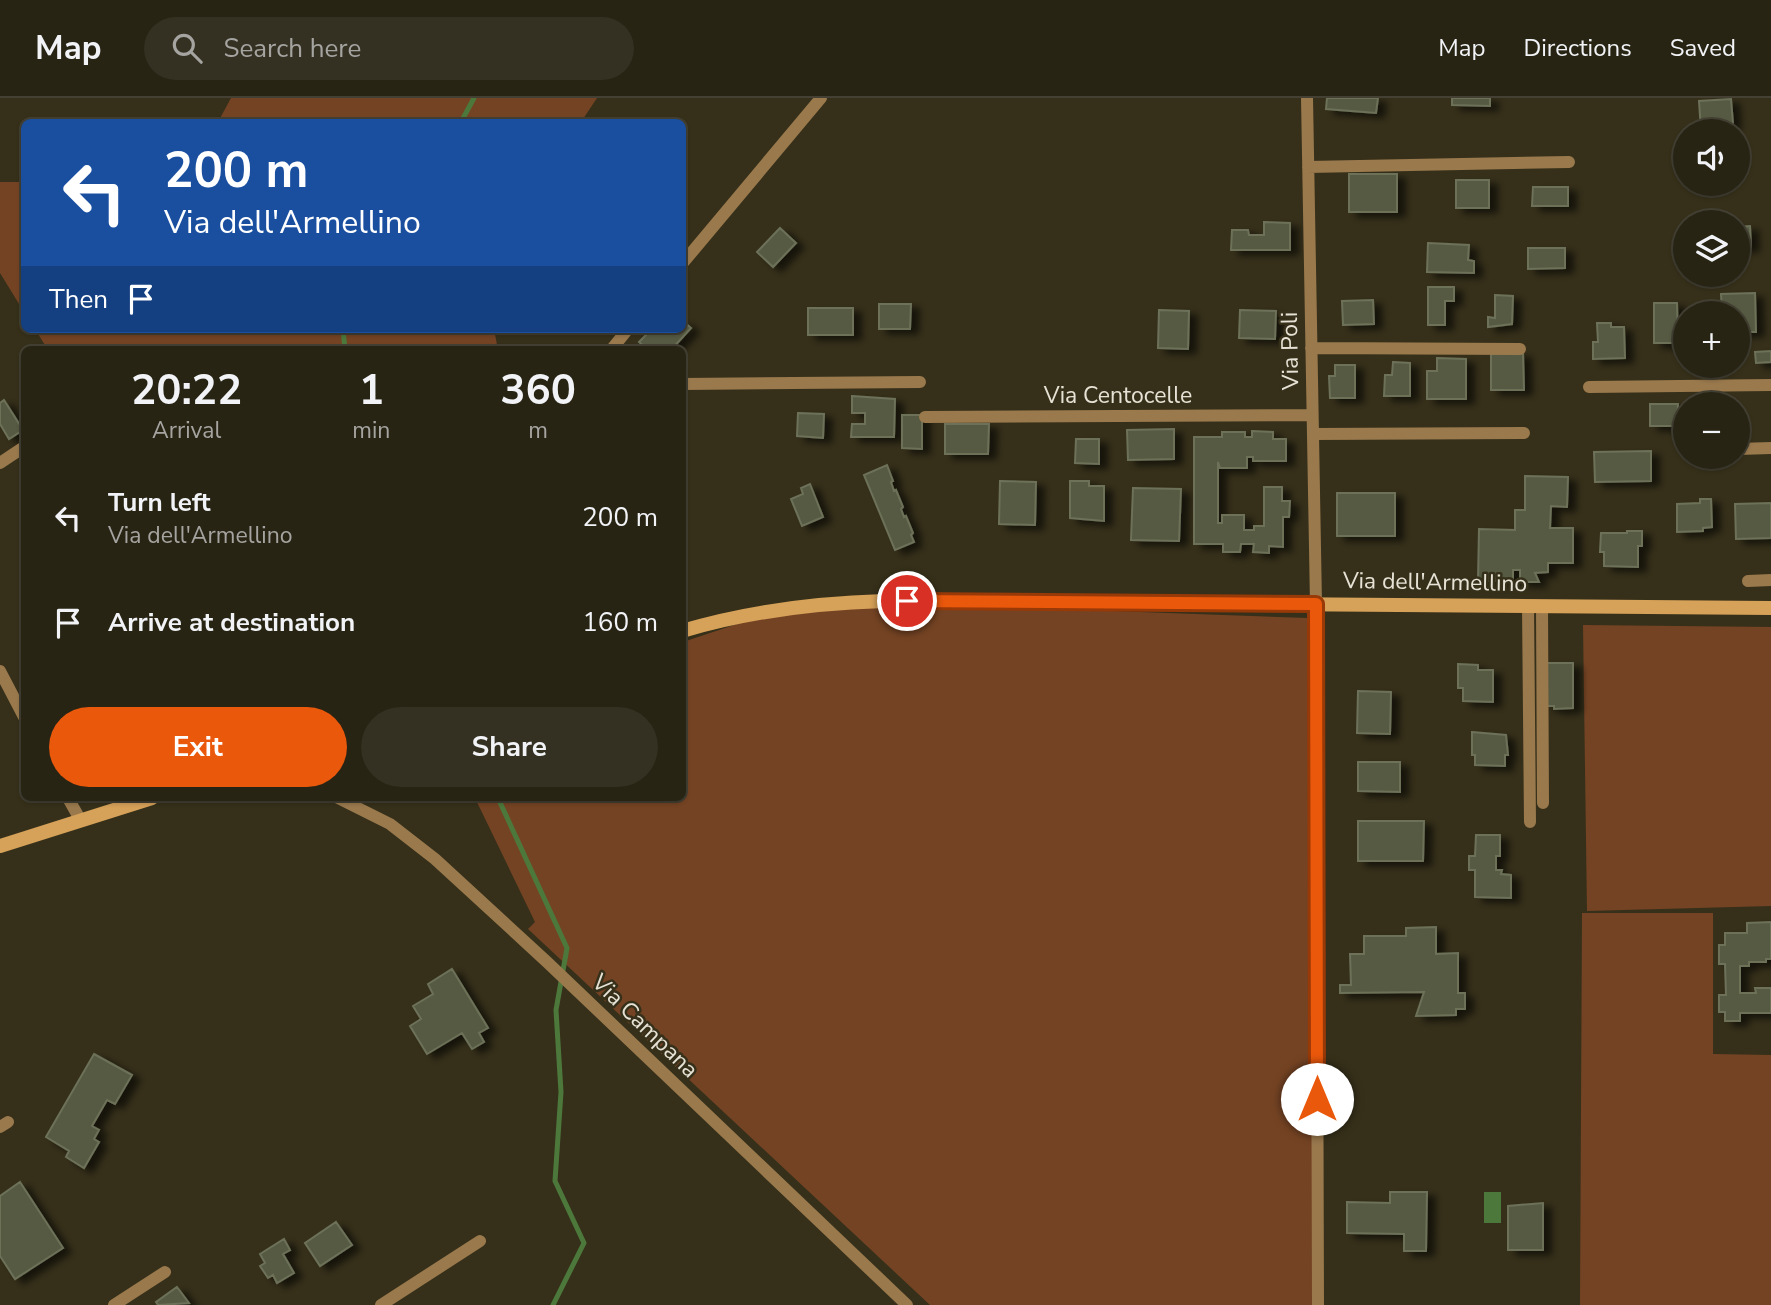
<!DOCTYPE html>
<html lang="en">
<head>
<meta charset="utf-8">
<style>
	:root { --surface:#282414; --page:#343022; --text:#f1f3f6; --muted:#a5a4a0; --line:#444134; --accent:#ea580c }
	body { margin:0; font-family:"Nunito Sans",sans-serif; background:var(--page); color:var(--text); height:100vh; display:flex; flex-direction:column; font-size:26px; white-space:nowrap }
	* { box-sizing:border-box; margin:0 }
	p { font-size:23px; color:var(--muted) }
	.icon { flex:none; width:38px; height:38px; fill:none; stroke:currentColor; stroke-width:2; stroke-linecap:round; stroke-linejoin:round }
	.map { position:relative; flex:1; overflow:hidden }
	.panel { position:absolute; left:21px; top:248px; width:665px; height:455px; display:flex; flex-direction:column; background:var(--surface); border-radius:10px; box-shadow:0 2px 5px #0004,0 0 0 2px var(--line) }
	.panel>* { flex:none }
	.top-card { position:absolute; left:21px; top:21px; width:665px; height:214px; border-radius:10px; box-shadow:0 2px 5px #0004,0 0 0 2px var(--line); background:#1a4fa0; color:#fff; overflow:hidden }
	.buttons { position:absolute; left:1673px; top:21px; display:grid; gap:14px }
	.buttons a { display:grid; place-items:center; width:77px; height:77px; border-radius:50%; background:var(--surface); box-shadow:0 2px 5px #0004,0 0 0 2px var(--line); font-size:35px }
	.pin { position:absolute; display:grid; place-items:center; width:60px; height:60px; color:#fff; margin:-30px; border:4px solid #fff; border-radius:50%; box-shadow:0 2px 7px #0007 }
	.me { position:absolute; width:77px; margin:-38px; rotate:0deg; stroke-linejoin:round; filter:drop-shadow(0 0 5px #0008) }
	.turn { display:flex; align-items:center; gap:24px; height:147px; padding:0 28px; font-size:32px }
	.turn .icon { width:91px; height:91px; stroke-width:2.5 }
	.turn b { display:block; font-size:49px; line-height:60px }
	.then { display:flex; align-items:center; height:66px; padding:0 28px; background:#0003; gap:14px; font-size:26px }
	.eta { display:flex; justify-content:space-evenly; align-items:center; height:119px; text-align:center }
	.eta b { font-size:42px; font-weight:700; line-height:49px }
	.button { display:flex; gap:14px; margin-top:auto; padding:14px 28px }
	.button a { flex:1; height:80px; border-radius:42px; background:var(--accent); color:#fff; font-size:28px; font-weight:700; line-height:80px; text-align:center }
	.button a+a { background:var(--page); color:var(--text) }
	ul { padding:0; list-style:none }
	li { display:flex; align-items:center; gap:21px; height:105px; padding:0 28px }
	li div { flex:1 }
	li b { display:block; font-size:26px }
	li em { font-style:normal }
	header { display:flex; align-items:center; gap:42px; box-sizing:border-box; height:98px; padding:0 35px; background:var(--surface); border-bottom:2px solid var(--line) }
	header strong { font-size:33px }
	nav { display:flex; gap:38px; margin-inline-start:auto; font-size:24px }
	.search { width:490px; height:63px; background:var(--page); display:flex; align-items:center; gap:18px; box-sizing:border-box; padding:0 24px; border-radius:38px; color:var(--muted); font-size:26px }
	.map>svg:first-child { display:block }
</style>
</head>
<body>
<header>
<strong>Map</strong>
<div class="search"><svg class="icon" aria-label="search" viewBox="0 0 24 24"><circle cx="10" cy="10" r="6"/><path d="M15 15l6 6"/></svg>Search here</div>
<nav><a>Map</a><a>Directions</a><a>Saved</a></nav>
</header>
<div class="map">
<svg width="1771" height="1207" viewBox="0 0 1771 1207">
	<defs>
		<filter id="shadow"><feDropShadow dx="8" dy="4.5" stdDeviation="3.5" flood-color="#0009"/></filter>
	</defs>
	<rect width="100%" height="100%" fill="#36301a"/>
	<!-- green -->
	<path fill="#744323" d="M231,0H597L581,24H218Z
		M0,84H24V214L0,175Z
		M35,231H494L498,252H48Z
		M886,505L1308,520L1314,1207H930L528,831L535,824L475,700H682L683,544L752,521Z
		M1583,527L1771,529V808L1587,813Z
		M1582,815H1713V956L1771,957V1207H1580Z"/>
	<!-- water -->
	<path fill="#4d783b" d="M1484,1094H1501V1125H1484Z"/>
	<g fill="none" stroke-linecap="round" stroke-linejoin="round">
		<!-- stream -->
		<path stroke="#4d783b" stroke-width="5" d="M461,24L474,0
			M343,231L345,252
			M498,700L567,850L556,912L561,994L555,1083L584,1145L553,1207"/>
	</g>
	<!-- building -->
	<path fill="#565a43" stroke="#6c7159" stroke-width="2" filter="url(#shadow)" d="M1327,0H1378L1376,15L1326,11Z
		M1452,0H1490V8L1452,7Z
		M1731,1L1733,26L1723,27L1724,32L1701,33L1699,3Z
		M1349,76H1397V114H1349Z
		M1456,82H1489V110H1456Z
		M1533,89H1568V108H1532Z
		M1264,124L1290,125V152H1231L1232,132H1248L1249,137H1264Z
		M1750,128L1751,149H1738V129Z
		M780,130L796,145L773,169L757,154Z
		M1428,145L1469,147L1468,162L1474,163V175L1427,174Z
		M1528,150H1565V170L1528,171Z
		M1428,189H1454V203H1445V227H1428Z
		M1755,195L1756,234H1738V215H1722L1721,196Z
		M1495,197L1513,198L1512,226L1488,229V219L1495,220Z
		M1373,202L1374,226L1343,227L1342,203Z
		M1654,205H1677L1678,245H1654Z
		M879,206H911L910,231H879Z
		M808,210H853V237H808Z
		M1159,212L1189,213L1188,251L1158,250Z
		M1240,212L1276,213L1275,241L1239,240Z
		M682,222L691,230L671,252H648L639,244L652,231H682Z
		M1597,225H1611V229H1624L1625,260L1593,261V244H1598Z
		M1771,253V264L1756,265L1755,254Z
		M1523,255L1524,292H1491V256Z
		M1437,260L1466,261V301H1427V273H1437Z
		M1393,264L1410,265V298H1384L1385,277H1392Z
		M1335,267H1355V300H1330L1329,278H1335Z
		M852,298L895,301L894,339H851L852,326H865V315H852Z
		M4,302L23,332L9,341L0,326V305Z
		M1650,306H1678L1677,328H1650Z
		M798,315L824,316L823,340L797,338Z
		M902,317H922V351L902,350Z
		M945,326H989L988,356H945Z
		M1174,331V361L1128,362L1127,332Z
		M1252,333L1273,334V341H1286V363H1253V359H1247V370H1220L1218,364V425H1222V417H1244V432H1254V428H1264V389H1282V403H1290L1289,419H1283V449L1269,448V455L1253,454L1254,446H1241L1240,454H1223V446H1194V339H1222V334H1245V339H1252Z
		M1076,341H1099V366L1075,365Z
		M1651,353V383L1595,384L1594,354Z
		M887,367L893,383L891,384L894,393L896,392L903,409L901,411L904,419L906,418L913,435L911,437L914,444L895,452L864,377Z
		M1525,378L1568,379L1567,409L1551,408L1550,430H1573V465H1548V474L1535,475L1539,484H1520V472H1513V483H1478L1479,431L1515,432V412H1525Z
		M1000,383L1036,384L1035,427L999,426Z
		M1070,383H1089V388H1104V423L1070,420Z
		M810,386L823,419L802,428L791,401L803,396L801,390Z
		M1133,390L1181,391L1179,443L1131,442Z
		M1337,395H1395V438H1337Z
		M1700,401H1711L1712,429L1703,430V433L1677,434V406L1700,405Z
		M1771,405V440L1736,441L1735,406Z
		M1627,433H1642V448H1638V469L1604,468V454H1600L1601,435H1627Z
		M1546,565H1573V610L1554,611V608H1546Z
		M1458,566L1478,567V572H1493V604L1463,603V590H1458Z
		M1358,593L1391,594L1390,636L1357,635Z
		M1472,634L1506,637L1508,657H1505V668L1475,667V657H1472Z
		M1358,664H1400V694L1358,693Z
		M1358,723H1424L1423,763H1358Z
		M1476,737H1500V758H1496V772H1502L1501,776L1511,777V800L1475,799V772H1469V758H1475Z
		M1771,824V861H1766V864H1749V868H1740V895H1756L1755,890H1771V915H1740V923H1725V914H1719V897H1726L1725,866H1719V847H1725V835H1747V825Z
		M1436,829V856L1458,855V895H1465V911H1456V917L1416,918L1424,894L1340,895V887H1351L1350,856H1364V838H1406V830Z
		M452,871L488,930L479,935L484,944L472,951L462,935L427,956L410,928L421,921L413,908L433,896L428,886Z
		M94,956L132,977L115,1006L107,1002L92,1028L99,1032L94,1041L99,1044L84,1070L66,1059L69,1053L46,1039Z
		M20,1084L63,1150L15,1181L0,1158V1098Z
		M1390,1094H1427L1426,1153H1404V1136L1347,1135V1104L1390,1105Z
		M1543,1105V1152H1508V1108Z
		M336,1124L352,1147L320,1168L305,1145Z
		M284,1141L290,1152L283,1156L294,1175L277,1185L273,1177L268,1180L260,1168L265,1165L260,1156Z
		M177,1189L189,1205L158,1207L156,1204Z"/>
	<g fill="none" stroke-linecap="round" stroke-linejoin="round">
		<!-- street -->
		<path stroke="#9a794d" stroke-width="12" d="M1307,0L1316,506L1318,1207
			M1308,69L1569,64
			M682,166L821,0
			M1311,250L1520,251
			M611,252L628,231
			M682,286L920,284
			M1589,289L1771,287
			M925,319L1312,317
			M1313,336L1524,335
			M1738,351L1771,350
			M0,365L24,349
			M1748,483L1771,482
			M1528,508L1530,724
			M1542,508L1543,705
			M0,573L24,619
			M68,700L81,723
			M338,700L390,726L435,761L547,864L907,1207
			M0,1029L8,1024
			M114,1207L165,1174
			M381,1207L480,1143"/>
		<!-- secondary -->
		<path stroke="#d6a158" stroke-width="14" d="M682,533C749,513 815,505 884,503L1771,510
			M0,748L152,700"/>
	</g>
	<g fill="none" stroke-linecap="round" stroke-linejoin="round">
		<defs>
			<path id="route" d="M907,503L1316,506L1317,1001"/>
		</defs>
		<!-- route casing -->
		<use href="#route" stroke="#983908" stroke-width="18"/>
		<!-- route -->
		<use href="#route" stroke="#ea580c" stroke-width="12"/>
	</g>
	<g text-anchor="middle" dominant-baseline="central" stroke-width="5" stroke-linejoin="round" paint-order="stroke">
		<!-- street labels -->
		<g font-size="23" fill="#e6e2d5" stroke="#36301a">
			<text transform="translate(1290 253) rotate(-91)">Via Poli</text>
			<text x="1118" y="297">Via Centocelle</text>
			<text transform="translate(1435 484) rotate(1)">Via dell'Armellino</text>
			<text transform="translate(645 928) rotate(44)">Via Campana</text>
		</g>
	</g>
</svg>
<div class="buttons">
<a><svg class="icon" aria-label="sound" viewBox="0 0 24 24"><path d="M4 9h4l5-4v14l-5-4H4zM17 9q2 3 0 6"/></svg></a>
<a><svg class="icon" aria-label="layers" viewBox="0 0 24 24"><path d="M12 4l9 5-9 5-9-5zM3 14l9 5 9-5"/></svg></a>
<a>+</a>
<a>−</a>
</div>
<div class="pin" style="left:907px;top:503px;background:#d93025"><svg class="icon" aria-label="arrive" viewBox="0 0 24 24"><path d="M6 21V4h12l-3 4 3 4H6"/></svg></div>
<svg class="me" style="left:1317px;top:1001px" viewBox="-20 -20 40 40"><circle r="19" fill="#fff"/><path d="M0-13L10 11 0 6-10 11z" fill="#ea580c"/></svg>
<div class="top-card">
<div class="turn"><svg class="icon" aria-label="left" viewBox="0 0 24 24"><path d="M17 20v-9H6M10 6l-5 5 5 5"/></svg><div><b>200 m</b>Via dell'Armellino</div></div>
<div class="then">Then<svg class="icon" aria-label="arrive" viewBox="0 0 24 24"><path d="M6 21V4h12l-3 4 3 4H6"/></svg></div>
</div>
<section class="panel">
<div class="eta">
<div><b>20:22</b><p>Arrival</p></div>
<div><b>1</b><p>min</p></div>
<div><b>360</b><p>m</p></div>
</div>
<ul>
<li><svg class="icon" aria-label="left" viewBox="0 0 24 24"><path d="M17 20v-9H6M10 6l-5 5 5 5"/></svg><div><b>Turn left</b><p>Via dell'Armellino</p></div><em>200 m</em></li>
<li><svg class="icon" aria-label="arrive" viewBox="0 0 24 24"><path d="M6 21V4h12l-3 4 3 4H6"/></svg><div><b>Arrive at destination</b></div><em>160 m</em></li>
</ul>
<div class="button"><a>Exit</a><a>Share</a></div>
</section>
</div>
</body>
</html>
